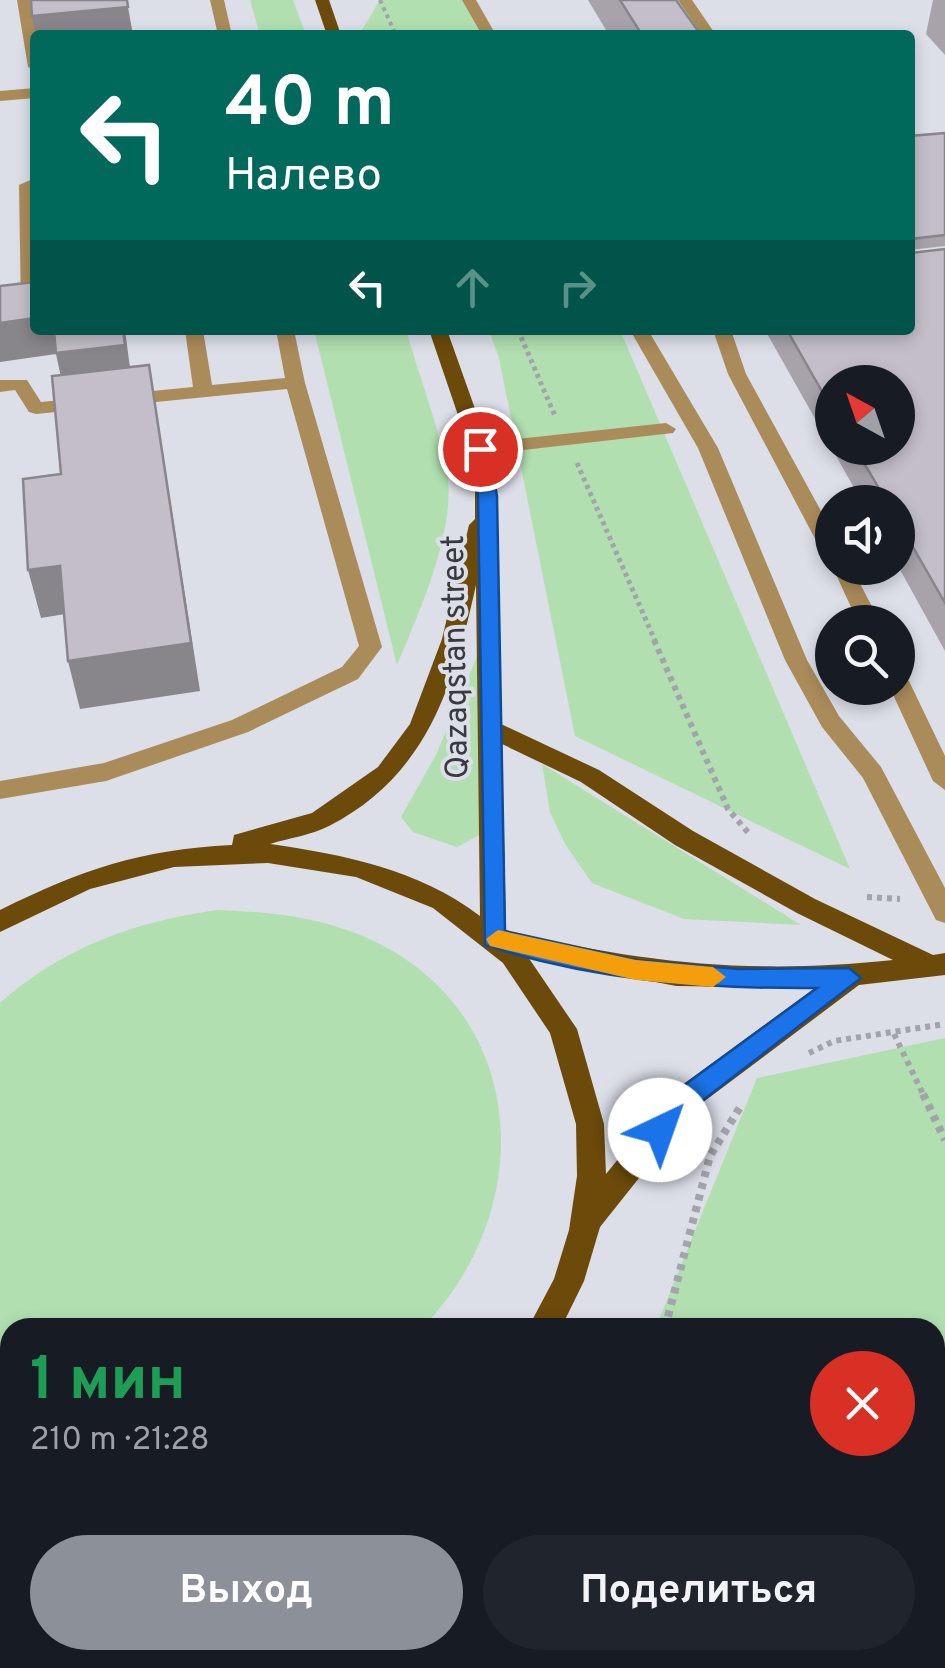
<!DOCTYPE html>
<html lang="ru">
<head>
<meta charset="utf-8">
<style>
	:root { --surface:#171b24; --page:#20242c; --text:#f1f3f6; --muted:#9ea1a6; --accent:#8c9099 }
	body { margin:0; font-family:Overpass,sans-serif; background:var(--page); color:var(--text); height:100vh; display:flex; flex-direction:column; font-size:38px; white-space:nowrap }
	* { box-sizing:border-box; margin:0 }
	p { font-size:32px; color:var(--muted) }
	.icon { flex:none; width:55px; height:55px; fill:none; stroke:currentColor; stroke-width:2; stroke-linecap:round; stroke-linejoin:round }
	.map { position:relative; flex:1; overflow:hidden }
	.panel { position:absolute; left:0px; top:1318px; width:945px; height:352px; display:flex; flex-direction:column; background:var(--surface); border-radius:30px 30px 0 0; box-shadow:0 5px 15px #0003 }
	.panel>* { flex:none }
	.banner { position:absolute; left:30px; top:30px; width:885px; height:305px; border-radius:10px; box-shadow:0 5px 15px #0003; background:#00695c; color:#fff; overflow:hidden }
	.needle { width:65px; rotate:320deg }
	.fabs { position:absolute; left:815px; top:365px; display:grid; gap:20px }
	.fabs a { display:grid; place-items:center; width:100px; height:100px; border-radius:50%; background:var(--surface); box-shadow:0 5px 15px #0003; font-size:50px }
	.pin { position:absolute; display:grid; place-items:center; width:85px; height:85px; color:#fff; margin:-42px; border:5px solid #fff; border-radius:50%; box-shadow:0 2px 10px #0007 }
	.me { position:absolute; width:110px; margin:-55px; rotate:42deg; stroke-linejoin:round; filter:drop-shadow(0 0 8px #0008) }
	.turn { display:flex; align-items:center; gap:35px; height:210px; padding:0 30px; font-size:45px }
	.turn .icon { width:130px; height:130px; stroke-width:2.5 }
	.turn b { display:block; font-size:70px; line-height:85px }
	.lanes { display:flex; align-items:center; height:95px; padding:0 30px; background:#0003; justify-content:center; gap:50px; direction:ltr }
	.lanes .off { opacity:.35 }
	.round { display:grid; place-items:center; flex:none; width:105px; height:105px; border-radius:52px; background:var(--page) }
	.summary { display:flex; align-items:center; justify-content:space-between; height:170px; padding:0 30px }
	h1 { font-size:60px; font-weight:700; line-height:75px; color:#1e9e55 }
	.cta { display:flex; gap:20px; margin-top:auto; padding:20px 30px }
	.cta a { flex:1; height:115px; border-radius:60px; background:var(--accent); color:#fff; font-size:40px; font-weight:700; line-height:115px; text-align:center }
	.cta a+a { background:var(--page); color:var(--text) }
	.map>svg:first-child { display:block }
</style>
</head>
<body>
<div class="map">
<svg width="945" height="1668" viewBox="0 0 945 1668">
	<rect width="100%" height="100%" fill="#dcdee8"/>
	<!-- green -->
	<path fill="#b1dfb0" d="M250,0H293L306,35H260Z
		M380,0H469L489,35H359Z
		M314,330H406C419,376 438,424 447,472C457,529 419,612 397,665Z
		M489,330H620L850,869L575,736L499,358Z
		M486,635L481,834L457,847L413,832L401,817L436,755Z
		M542,764L801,925L684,919L592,883L565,844L550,812Z
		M217,910C266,912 314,916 360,935C529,1004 541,1206 423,1327L10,1328V1386L0,1380V1003C63,947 134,922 217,910Z
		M945,1038V1668H692L690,1660H935V1328L656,1327L757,1078Z"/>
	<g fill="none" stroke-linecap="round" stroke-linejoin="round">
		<!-- path-far3 -->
		<path stroke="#a2a3ab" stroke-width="4" stroke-dasharray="4 4" stroke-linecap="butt" d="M380,0L396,35"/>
		<!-- path-far2 -->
		<path stroke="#a2a3ab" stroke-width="5" stroke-dasharray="4 4" stroke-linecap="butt" d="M518,330L555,416
			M577,463L656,643"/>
		<!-- path-far1 -->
		<path stroke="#a2a3ab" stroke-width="6" stroke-dasharray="5 5" stroke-linecap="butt" d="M654,640L728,809L751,836
			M867,897L900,899
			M894,1034L924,1096
			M809,1053L834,1041L945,1024"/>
		<!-- path -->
		<path stroke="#a2a3ab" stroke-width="8" stroke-dasharray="6 6" stroke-linecap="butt" d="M923,1094L945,1140
			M665,1328L710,1156L742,1104
			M667,1660L671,1668
			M700,1660L704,1668"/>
		<!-- minor -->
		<path fill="#aa8b5a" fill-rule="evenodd" d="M17,0H31L37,35L35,71L28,67Z
			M210,0H224L232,35H218Z
			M462,0H476L496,35H482Z
			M678,0H692L716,35H702Z
			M35,88V98L0,101V91Z
			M35,178V313L30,314L21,309L19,185Z
			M185,330H203L212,385L285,378L276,330H294L305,383L382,647L358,679L248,732L106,781L0,799V781L104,763L232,720L342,667L359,646L287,389L36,414L29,412L15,390L0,392V380H27L41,402L193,387Z
			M630,330H648L718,448L807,660L839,716L881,767L945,888V923L936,920L863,778L822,727L785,660L698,448Z
			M713,330H731L746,374L832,531V557L821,550L728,374Z
			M666,423L676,429L673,433L480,455L470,449L480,443Z
			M832,566L852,568L880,622H858Z
			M898,673L909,681L945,756V790L933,781L890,688H898Z
			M10,1555V1590L0,1594V1559Z"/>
		<!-- major -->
		<path fill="#6b4a0a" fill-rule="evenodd" d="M315,0H329L341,35H327Z
			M429,330H447L495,465L501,724L599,770L693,831L815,899L933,955L945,953V975L859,985L694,1109L600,1227L584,1281L561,1328H528L554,1279L569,1230L577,1176L576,1124L550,1033L503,963L433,908L356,877L268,863L174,867L90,889L0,932V910C83,869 139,850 232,845L234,835L312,813L378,767L410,724L442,639L469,525L475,519V465ZM476,585L480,916C418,869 345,855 270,844C289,838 312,835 329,826C427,776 454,685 476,585ZM502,744L581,782L675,845L797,913L893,960C751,975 644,963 506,931ZM528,957L676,986L815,988L674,1091L606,1174L604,1124L577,1029Z
			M0,1489L10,1492V1526L0,1523Z
			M234,1660H276L279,1668H237Z
			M597,1660H633L635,1668H599Z"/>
	</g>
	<!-- wall -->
	<path fill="#a8a3ab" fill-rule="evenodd" d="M588,0H676L701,35H609Z
		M933,0H945V55L926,34Z
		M945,133V246L910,250V136Z
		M945,249V651L898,566V502H862L765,330H910ZM832,382L898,448H832Z"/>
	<!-- shaded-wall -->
	<path fill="#88858b" d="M128,7L133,35H36L32,16Z
		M35,318V330H125L132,383L64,391L56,354L0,362V323Z
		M149,365L200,691L80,709L68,661Z
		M60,566L71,613L41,618L28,570Z"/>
	<!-- building -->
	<path fill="#c3bec7" stroke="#88858b" stroke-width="2.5" d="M31,0H127L128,7L32,16Z
		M620,0H676L701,35H642Z
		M945,133V235L910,239V136Z
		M945,249V603L898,521V502H887L855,448H898V382H832V409L787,330H910V253Z
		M35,282V318L0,323V286Z
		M54,330H123L125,345L56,353Z
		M149,365L191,643L68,661L60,566L28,570L23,479L61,474L52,376Z"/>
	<!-- route -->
	<path fill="#1a73e8" stroke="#114b97" stroke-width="2.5" d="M480,443L489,449L497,496L505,931L636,960L738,969L849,968L861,978L693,1108L669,1138H650L646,1130L675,1092L817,988C705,989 592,980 485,945L478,496L471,449Z"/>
	<!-- slow -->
	<path fill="#f59e0b" d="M498,930L636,960L713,967L726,977L713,987L636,980L490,946L486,939Z"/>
	<g text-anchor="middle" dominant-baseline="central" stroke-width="8" stroke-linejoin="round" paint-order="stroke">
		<!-- street labels -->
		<g font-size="32" fill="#393a3e" stroke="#dcdee8">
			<text transform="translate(457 657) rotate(-91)">Qazaqstan street</text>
		</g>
	</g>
</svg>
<div class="fabs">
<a><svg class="needle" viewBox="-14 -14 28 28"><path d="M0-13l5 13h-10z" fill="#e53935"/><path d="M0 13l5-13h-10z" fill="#9ea1a6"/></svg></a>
<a><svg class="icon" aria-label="sound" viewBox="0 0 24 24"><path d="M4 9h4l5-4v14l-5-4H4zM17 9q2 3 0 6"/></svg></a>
<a><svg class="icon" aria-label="search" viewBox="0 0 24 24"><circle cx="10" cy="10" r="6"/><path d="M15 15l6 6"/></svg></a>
</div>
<div class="pin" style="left:480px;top:449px;background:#d93025"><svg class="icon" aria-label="arrive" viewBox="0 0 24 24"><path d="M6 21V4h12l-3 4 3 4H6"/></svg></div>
<svg class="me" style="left:660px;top:1130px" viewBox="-20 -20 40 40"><circle r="19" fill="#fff"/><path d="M0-13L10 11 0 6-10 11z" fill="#1a73e8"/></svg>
<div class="banner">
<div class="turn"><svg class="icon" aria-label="left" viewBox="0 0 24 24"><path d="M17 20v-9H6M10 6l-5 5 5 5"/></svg><div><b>40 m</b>Налево</div></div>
<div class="lanes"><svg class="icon" aria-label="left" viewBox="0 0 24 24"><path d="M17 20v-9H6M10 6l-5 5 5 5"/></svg><svg class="icon off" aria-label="ahead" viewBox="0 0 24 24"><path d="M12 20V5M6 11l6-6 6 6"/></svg><svg class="icon off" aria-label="right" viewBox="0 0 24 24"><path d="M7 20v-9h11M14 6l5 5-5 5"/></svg></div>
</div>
<section class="panel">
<div class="summary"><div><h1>1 мин</h1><p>210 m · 21:28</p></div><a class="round" style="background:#d93025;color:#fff"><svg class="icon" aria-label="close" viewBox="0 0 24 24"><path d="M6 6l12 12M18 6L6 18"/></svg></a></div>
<div class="cta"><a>Выход</a><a>Поделиться</a></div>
</section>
</div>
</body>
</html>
